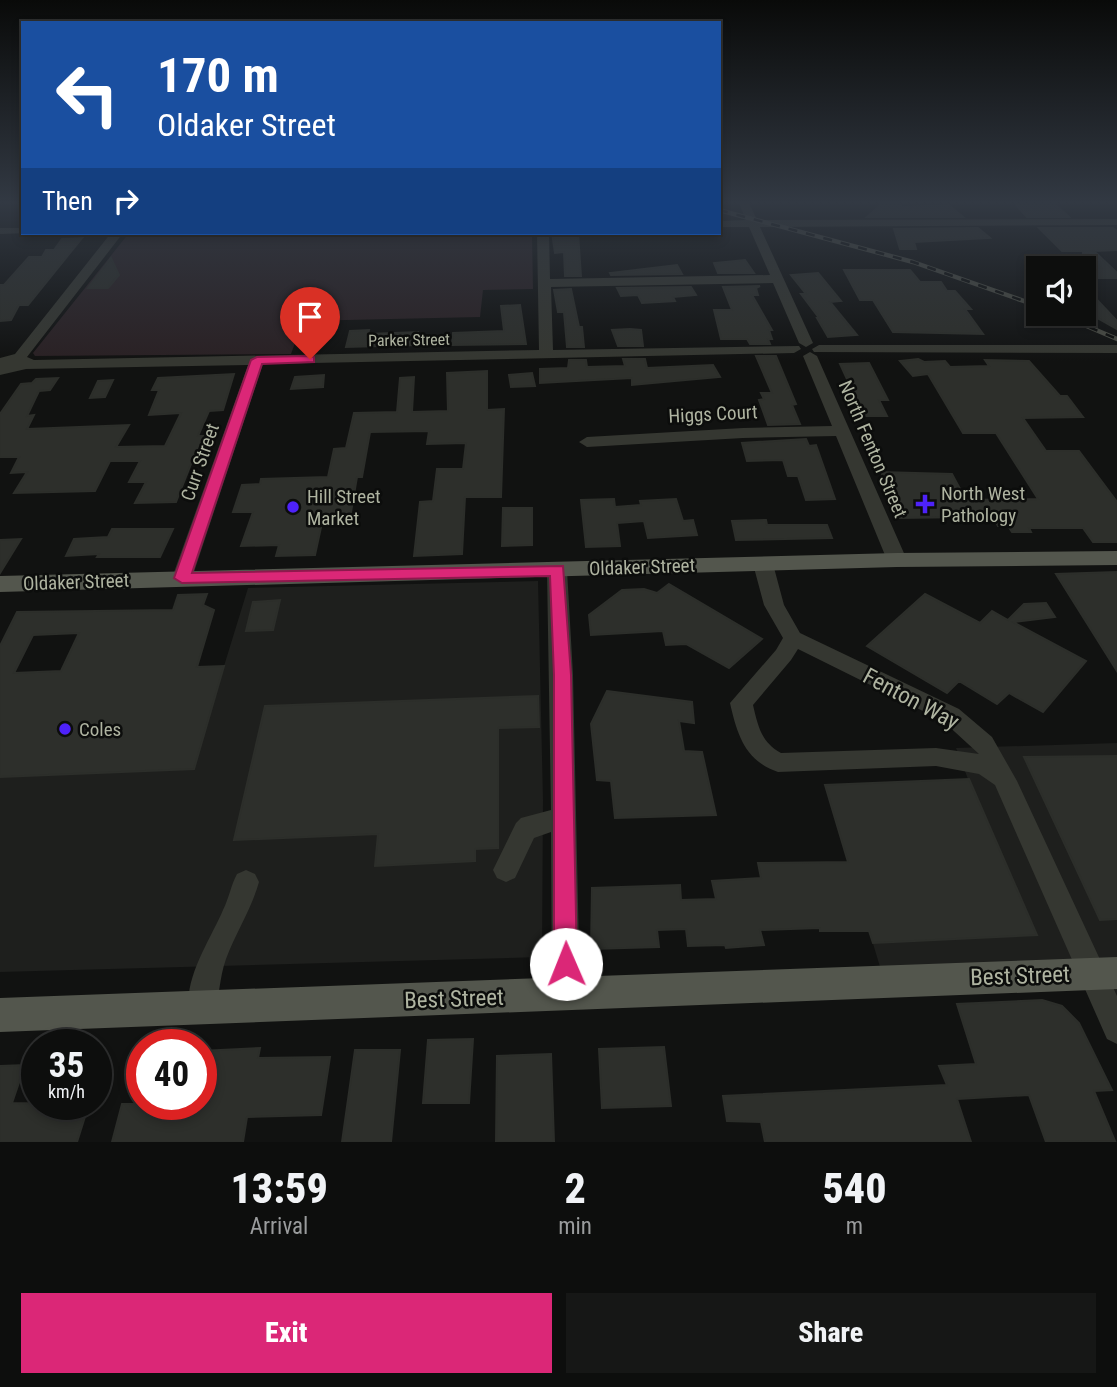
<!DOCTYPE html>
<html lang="en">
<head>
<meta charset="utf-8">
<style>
	:root { --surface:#0d0e0d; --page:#161716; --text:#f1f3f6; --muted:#9a9c9d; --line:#2d2e2e; --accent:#db2777 }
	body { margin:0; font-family:"Roboto Condensed",sans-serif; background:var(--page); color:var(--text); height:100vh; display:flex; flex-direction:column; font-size:26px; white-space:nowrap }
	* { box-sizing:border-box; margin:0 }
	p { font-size:23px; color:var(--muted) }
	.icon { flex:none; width:38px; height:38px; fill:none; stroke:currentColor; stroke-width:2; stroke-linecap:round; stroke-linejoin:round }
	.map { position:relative; height:1142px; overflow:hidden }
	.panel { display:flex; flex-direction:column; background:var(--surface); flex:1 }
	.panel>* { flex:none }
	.banner { position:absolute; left:21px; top:21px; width:700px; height:214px; border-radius:0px; box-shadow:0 4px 10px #0003,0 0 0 2px var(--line); background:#1a4fa0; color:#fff; overflow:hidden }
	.controls { position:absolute; left:1026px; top:256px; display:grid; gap:14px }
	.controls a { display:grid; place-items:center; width:70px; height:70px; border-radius:0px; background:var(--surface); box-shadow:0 4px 10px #0003,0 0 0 2px var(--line); font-size:35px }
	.speed { position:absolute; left:21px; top:1029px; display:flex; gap:14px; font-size:35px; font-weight:700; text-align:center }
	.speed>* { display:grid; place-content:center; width:91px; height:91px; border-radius:50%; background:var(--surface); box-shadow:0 4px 10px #0003,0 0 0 2px var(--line); line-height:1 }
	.speed small { font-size:18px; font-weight:400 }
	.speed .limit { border:10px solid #d22; background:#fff; color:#111 }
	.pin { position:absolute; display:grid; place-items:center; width:60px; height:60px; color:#fff; margin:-72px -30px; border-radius:50% 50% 50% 0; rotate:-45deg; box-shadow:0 0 7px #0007 }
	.pin .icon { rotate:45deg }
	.me { position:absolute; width:77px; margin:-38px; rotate:359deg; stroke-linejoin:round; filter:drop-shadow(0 0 5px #0008) }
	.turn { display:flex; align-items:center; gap:24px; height:147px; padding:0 21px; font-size:32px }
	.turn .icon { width:91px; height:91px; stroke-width:2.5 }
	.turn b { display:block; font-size:49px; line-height:60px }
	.then { display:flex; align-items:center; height:66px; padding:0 21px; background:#0003; gap:14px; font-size:26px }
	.eta { display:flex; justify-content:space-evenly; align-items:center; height:119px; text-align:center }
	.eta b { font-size:42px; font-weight:800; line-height:49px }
	.cta { display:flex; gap:14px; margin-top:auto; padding:14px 21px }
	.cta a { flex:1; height:80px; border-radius:0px; background:var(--accent); color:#fff; font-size:28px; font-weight:800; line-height:80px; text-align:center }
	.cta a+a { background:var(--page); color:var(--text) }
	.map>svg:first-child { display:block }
</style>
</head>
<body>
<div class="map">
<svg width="1117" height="1142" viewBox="0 0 1117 1142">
	<rect width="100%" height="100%" fill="#111211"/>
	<!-- built -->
	<path fill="#1e1f1d" d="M538,581L543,800L542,957L0,972V674L224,666L248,588Z
		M1117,743V1029L1092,973L884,980L825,785L968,779L956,748Z"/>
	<!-- green -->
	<path fill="#2a2124" d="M129,233H532L533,289L483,290L480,317L303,321L291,354L35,356L33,353Z"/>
	<!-- building -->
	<path fill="#2d2f2b" stroke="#2c2e2a" stroke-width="2" fill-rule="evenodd" d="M885,201H896L902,207L949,205L963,217H867Z
		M1055,204L1069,217H1027L1016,205Z
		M978,228L990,238L914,242L916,249H900L894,229Z
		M1039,228H1113L1117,231V250L1094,251L1117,273V278H1083V251H1062Z
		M552,233H578L581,276H565L564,252L555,253Z
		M82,238L28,305H19L11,320L0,321V285H4L29,257H42L46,250H54L62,239Z
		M111,258L119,275L108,288H88Z
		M745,260L754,273H718L714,263Z
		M677,265L682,274L611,275L610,273Z
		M844,270H910L920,282H941L947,291H955L971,309H965L983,334L893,332L873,300H860Z
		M818,273L841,301L830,302L857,335L828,337L817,318H819L801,294H806L791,275Z
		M1083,285L1117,321V329L1083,310Z
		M760,286L756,288L758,295H752L772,330H769L772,339H768L770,344H750L747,339H721L714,310H732L723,287Z
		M691,287L696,295L673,297L675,301L642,303L638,295L621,296L617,288Z
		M571,289L579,327H582L584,347H567L564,312H558L554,290Z
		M520,305L526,344L452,345L453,333L504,331L501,306Z
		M630,329L641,330L643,346H618L612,330Z
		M369,330L368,334L418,332L417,345L346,347L350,331Z
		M756,356H776L796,404L792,405L800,424L768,425L759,400L764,399L761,393H772Z
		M623,359H645L647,368L713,365L720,377L632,385V378L540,383V369L568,368L569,360H586L587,367L625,366Z
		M918,359L924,362L945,361L950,367L989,366L985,360L1029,361L1060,396H1067L1083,417L1023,418L1046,451H1079L1117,502V542H1093L1083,528H1029L1031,532H1012L1008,526H998L991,513H964L966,517L897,518L884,490H890L881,472L952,474L966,500L1038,499L996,433H963L928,374L913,376L900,361Z
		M869,363L888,400H879L887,416H864L840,364Z
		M487,371V410L504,409L501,497H465L462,554L414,556L420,502L433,501L437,469H463L466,443L427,444L429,431L370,432L362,477H357L350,518H323L315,555L276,556L279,545L241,546L253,512H233L242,485L260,484L261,479L328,477L334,449L346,448L354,413L397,412L400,378L414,377L412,412L448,411L447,373Z
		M532,373L535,386L511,387L509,375Z
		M234,374L223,410L209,411L198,436H207L198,459H193L176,502L135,503L146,482H129L140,461H110L95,491L14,493L27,472L11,473L19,457H0V414L21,384L32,383L36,379L58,378L50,390L39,391L27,416L34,415L27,429L129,425L116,447L165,446L181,413L149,415L159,390H152L158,378Z
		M324,375L323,387L291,389L295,377Z
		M113,380L105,397L90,398L98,381Z
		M806,439L809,446L816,445L835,499L806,500L798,476H788L783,460L747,461L742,443Z
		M614,499L615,507L641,505L640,501L676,499L683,521L693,520L697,535L648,538L644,521L617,523L620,546L586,547L581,500Z
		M503,508H532V545L502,546Z
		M766,520L767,525H827L832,538L736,540L732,521Z
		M112,529H173L160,557H97L99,554L66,556L74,539L108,537Z
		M21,539L0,573V540Z
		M1117,572V671L1056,574Z
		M669,584L762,639L729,668L686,644L666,645L663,631L591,635L589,615L622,590L644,589L657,593Z
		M207,594L203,605L214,610L197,667L224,666L194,769L0,777V646L17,612L173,610L178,595ZM79,633L61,671L14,673L33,635Z
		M925,594L980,623L992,611L1008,620L1024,604L1046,603L1055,617L1013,622L1086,661L1043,712L1009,693L997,704L959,681L947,693L867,646Z
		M280,600L273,630L246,631L253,602Z
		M607,691L692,702L694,723L679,721L684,751L702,752L716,815L615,818L611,781L597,780L591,724Z
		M538,696L539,727L498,728V848L475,849V861L375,866L378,834L234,840L265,706Z
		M1117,756V919L1100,920L1024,757Z
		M969,779L1037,935L873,943L869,931H820V928L760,930L764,945L726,948L725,945L688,946L686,929L657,930L659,947L591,949L592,888L680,885L681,900L716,899L712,881L761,878L758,863L848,862L825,785Z
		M1042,1000L1062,1006L1079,1023L1112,1090L1094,1091L1115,1141L1046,1142L1029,1095L957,1099L971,1142H765L761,1122L727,1121L723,1096L947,1085L939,1066L976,1064L957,1004Z
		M473,1039L469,1103H423L428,1040Z
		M664,1047L671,1106L602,1108L599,1049Z
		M260,1048L258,1058L330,1057L321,1115L247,1117L243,1142H112L122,1104H201V1051Z
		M355,1050H400L391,1142H342Z
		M551,1054L554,1142H496L497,1056Z
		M25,1065L12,1103L89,1104L77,1142H0V1066Z"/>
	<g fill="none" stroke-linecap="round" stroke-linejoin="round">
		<!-- minor -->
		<path fill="#353731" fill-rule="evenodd" d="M738,201H748L757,220L1117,219V225L760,227L813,343L806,347L799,343L773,283L551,287L553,350L799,346L801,349L794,353L263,364L192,578L189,583H175L172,578L248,365L26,369L0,375V358L15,354L111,233H123L27,357L34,360L539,350L537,233H549L550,279L770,275L749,227H719V221L746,220Z
			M0,228H23V233H28L0,234Z
			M819,345H1117V353L814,352L812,349Z
			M810,352L817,356L907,560L904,564H890L887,560L836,436L743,438L587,447L579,442L587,437L743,428L832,426L803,356Z
			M763,558L770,560L773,564L784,605L800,633L959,709L992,737L1017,781L1117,996V1044L1107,1039L995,785L979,774L936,766L778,772C745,761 737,734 730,703L776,650L783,638L764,605L753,564L756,560ZM798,649L943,721L979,754L936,748L781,753C761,742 758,726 753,705L791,660Z
			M557,564L564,566L567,570L573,675L580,995L576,1005L566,1009L556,1005L552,995L551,832L534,838L515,878L506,882L497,878L493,870L516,823L521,818L551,810L547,570L550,566Z
			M246,870L255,874L259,882C251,910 236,932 226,959C219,978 220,999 212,1018L202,1022L192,1018C178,986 211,939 223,910C229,898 231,885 237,874Z"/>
		<!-- major -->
		<path fill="#53564d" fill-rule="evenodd" d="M1117,551V565L897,567L0,592V576L897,553Z
			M1117,957V989L0,1032V998Z"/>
		<defs>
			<path id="rail" d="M719,210L913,262L1038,306
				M1056,313L1117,339"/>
		</defs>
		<!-- rail casing -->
		<use href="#rail" stroke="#4a4c44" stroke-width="4.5"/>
		<!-- rail -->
		<use href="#rail" stroke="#0c0d0c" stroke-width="2.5" stroke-dasharray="9" stroke-linecap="butt"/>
	</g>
	<!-- sky -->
	<linearGradient id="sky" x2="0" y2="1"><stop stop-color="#090a09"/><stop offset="0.56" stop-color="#323943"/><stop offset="1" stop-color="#323943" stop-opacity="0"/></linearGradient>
	<rect width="1117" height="361" fill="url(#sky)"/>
	<!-- route -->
	<path fill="#db2777" stroke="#8e194d" stroke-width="2" d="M310,356L314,357V362L262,364L192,573L563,566L571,675L577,964L574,971L566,975L557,971L554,964V675L550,576L182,583L174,578L251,360L257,357Z"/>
	<!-- markers -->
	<g fill="#4e22f9" stroke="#0c0d0c" stroke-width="2.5">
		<path d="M921.5 493.5h7v7h7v7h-7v7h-7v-7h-7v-7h7z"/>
		<circle cx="293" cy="507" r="7"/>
		<circle cx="65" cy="729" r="7"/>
	</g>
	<g text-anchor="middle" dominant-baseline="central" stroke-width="5" stroke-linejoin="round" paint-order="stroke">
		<!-- far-street labels -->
		<g font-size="16" fill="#afb4a1" stroke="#0c0d0c">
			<text transform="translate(409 340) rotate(-1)">Parker Street</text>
		</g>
		<!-- street labels -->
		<g font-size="19" fill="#afb4a1" stroke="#0c0d0c">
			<text transform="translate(713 414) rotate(-3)">Higgs Court</text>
			<text transform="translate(873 449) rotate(67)">North Fenton Street</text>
			<text transform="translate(200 462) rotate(-71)">Curr Street</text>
			<text transform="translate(642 567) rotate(-2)">Oldaker Street</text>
			<text transform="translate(76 582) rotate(-2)">Oldaker Street</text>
		</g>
		<!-- poi labels -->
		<g font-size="19" fill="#afb4a1" stroke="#0c0d0c" text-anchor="start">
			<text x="941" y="493">North West<tspan x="941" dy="22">Pathology</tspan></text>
			<text x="307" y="496">Hill Street<tspan x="307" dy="22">Market</tspan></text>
			<text x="79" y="729">Coles</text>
		</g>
		<!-- near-street labels -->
		<g font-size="23" fill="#afb4a1" stroke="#0c0d0c">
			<text transform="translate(911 699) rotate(28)">Fenton Way</text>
			<text transform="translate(1020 976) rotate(-2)">Best Street</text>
			<text transform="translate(454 999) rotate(-2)">Best Street</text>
		</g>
	</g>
</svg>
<div class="controls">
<a><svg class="icon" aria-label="sound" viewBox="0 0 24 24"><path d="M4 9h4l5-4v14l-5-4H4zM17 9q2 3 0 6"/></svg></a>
</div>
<div class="speed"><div>35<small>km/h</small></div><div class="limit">40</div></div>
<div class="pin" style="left:310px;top:359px;background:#d93025"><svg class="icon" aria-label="arrive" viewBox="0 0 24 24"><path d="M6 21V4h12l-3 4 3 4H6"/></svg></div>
<svg class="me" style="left:566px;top:964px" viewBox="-20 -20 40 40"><circle r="19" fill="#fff"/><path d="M0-13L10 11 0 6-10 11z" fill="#db2777"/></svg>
<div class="banner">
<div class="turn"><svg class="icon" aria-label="left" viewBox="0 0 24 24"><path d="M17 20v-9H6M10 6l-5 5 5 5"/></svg><div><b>170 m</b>Oldaker Street</div></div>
<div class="then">Then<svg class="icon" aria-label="right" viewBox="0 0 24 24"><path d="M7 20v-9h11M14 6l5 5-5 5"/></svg></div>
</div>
</div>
<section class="panel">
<div class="eta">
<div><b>13:59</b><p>Arrival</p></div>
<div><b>2</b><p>min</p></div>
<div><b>540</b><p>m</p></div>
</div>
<div class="cta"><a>Exit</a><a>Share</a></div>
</section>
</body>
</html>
